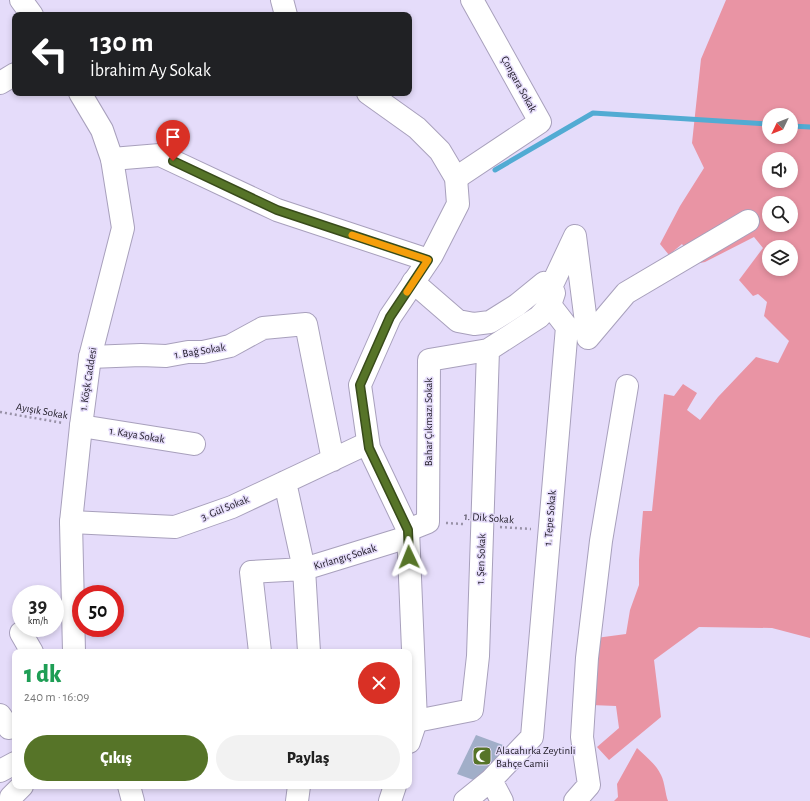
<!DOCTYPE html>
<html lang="tr">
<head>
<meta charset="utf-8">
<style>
	:root { --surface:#fff; --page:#f2f2f2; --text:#222; --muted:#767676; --accent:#567428 }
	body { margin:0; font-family:"Alegreya Sans",sans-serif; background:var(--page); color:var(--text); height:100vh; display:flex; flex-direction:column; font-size:15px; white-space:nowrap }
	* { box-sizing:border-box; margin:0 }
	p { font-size:13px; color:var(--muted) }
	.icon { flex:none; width:22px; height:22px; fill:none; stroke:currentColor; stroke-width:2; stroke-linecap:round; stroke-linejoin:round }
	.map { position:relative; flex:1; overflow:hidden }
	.drawer { position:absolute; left:12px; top:649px; width:400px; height:140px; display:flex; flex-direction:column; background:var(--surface); border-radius:8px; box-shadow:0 2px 6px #0003 }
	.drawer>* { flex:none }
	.top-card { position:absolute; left:12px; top:12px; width:400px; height:84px; border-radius:8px; box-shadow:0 2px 6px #0003; background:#202124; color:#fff; overflow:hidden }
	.needle { width:26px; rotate:227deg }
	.tools { position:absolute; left:762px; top:108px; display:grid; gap:8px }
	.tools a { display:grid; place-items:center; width:36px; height:36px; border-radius:50%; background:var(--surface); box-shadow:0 2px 6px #0003; font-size:20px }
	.speed { position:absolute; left:12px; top:585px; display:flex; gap:8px; font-size:20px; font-weight:700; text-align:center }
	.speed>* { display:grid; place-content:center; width:52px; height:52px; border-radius:50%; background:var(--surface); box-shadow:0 2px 6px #0003; line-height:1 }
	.speed small { font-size:10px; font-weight:400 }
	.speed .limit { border:6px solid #d22; background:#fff; color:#111 }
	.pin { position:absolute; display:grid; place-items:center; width:34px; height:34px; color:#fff; margin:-41px -17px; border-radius:50% 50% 50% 0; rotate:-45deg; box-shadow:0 0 4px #0007 }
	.pin .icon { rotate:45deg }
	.me { position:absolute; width:44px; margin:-22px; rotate:358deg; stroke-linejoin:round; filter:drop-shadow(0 0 3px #0008) }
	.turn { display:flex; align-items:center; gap:14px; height:84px; padding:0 12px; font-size:18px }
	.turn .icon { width:52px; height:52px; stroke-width:2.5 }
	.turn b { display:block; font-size:28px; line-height:34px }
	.round { display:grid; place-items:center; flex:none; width:42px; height:42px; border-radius:21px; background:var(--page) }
	.overview { display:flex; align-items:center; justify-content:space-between; height:68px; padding:0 12px }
	h1 { font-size:24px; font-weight:800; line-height:30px; color:#1e9e55 }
	.cta { display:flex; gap:8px; margin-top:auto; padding:8px 12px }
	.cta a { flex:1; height:46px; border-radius:24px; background:var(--accent); color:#fff; font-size:16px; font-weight:800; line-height:46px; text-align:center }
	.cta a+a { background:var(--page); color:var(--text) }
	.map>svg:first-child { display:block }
</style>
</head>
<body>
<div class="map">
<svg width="810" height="801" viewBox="0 0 810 801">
	<rect width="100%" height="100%" fill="#e5dcfa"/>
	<!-- forest -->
	<path fill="#e994a4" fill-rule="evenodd" d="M726,0H810V638L772,628L699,627L654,660L661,717L609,760L597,747L619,728L616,706L591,705L596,638L626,634L630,610L639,585V560L643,511H652L664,394L674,396L683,384L697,393L687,410L700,420L718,397L756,357L778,363L789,341L764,316L767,302L758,294L753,296L739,280L763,248L754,237L705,262L695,264L685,248L682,244L669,255L660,244L680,206L704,168L692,143L701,59ZM769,115H791V137H769ZM769,159H791V181H769ZM769,203H791V225H769ZM769,247H791V269H769Z
		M637,748C646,757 656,764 661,775C665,783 665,793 668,801H614L618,797L617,784Z"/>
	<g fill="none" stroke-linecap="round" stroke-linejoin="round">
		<!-- stream -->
		<path stroke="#52abd3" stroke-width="5" d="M791,126L810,127
			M495,170L593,113L769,124"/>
	</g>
	<!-- building -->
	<path fill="#a1aec8" d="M476,735L503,745L493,767L479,782L457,774Z"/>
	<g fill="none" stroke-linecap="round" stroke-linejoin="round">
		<defs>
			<path id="minor" d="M0,83L15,74
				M112,159L160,155L277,210L428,260
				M456,178L540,122L472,0
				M575,236L588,338
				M551,287L575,236
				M588,338L626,293L748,221
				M90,357L141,355L166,356L188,352H203L230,346L263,328L306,324L333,460
				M81,426L194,444
				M285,482L304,569L309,652
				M71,522L175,527L232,507L368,443
				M408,530L428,522L429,360L488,350L539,317L550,305L554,293L551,287L544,283L517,305L490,322L474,324L458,321L413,282
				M21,633L32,652
				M260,652L251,572L304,569L408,537
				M0,715L9,728
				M416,721L472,710L478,656L488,350
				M0,771L15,763
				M491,780L502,801
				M129,786L133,801
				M297,801L299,786
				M465,801L491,780L532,737L567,327L550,305
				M575,801L589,785L582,737L587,658L601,541L627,386"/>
			<path id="major" d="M21,0L32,15
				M282,0L286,15
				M368,93L417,128L440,151L456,178L458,204L432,255L390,317L360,385L369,448L408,530L416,721L409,742
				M74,652L71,522L81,426L90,357L123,228L112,159L102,130L80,93
				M11,801V797L22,786
				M390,801L395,786"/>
		</defs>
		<!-- minor casing -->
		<use href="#minor" stroke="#a8a0bc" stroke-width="24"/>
		<!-- major casing -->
		<use href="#major" stroke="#a8a0bc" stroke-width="24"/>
		<!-- path -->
		<path stroke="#9992a8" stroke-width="2.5" stroke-dasharray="2 3" stroke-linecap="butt" d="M0,412L63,423
			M446,523L463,524
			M500,527L531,529"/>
		<!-- minor -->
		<use href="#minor" stroke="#fff" stroke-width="22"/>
		<!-- major -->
		<use href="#major" stroke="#fff" stroke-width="22"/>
	</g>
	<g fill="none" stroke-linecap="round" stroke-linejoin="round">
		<defs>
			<path id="route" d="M173,161L277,210L428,260L390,317L360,385L369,448L408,530L409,557"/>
		</defs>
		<!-- route casing -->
		<use href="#route" stroke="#384b1a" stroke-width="10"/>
		<!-- route -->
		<use href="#route" stroke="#567428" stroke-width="7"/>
		<!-- slow -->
		<path stroke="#f59e0b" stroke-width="7" d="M352,235L428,260L407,292"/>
	</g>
	<!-- icons -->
	<defs>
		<symbol id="mosque-square" viewBox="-11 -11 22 22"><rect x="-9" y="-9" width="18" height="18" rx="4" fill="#567428" stroke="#e5dcfa"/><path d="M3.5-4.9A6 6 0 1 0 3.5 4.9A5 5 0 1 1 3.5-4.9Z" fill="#fff"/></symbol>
	</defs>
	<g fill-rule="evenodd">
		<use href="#mosque-square" x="471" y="745" width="22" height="22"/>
	</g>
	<g text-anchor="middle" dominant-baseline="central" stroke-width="3" stroke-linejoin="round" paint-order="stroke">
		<!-- street labels -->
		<g font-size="11" fill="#1f1b26" stroke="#e5dcfa">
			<text transform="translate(519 84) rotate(61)">Çongara Sokak</text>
			<text transform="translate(200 351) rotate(-9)">1. Bağ Sokak</text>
			<text transform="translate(88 379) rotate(-81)">1. Köşk Caddesi</text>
			<text transform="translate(42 411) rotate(10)">Ayışık Sokak</text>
			<text transform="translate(428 422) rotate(-90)">Bahar Çıkmazı Sokak</text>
			<text transform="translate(137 435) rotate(9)">1. Kaya Sokak</text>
			<text transform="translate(225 508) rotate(-22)">3. Gül Sokak</text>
			<text transform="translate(489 518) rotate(4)">1. Dik Sokak</text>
			<text transform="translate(550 518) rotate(-85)">1. Tepe Sokak</text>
			<text transform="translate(345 557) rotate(-17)">Kırlangıç Sokak</text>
			<text transform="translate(481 559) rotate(-88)">1. Şen Sokak</text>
		</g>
		<!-- poi labels -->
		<g font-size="11" fill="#1f1b26" stroke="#e5dcfa" text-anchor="start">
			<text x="496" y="750">Alacahırka Zeytinli<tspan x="496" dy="13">Bahçe Camii</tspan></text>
		</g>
	</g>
</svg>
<div class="tools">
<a><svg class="needle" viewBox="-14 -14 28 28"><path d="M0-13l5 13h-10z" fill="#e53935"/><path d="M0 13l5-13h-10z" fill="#767676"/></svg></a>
<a><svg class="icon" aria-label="sound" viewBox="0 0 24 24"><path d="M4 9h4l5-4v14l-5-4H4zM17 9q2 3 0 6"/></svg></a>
<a><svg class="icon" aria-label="search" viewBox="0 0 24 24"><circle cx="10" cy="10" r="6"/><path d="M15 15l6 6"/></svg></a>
<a><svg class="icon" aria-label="layers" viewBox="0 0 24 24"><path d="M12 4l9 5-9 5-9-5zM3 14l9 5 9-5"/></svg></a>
</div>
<div class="speed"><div>39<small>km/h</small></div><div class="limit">50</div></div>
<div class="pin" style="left:173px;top:161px;background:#d93025"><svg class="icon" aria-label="arrive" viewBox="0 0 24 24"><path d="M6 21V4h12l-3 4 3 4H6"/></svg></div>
<svg class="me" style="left:409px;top:557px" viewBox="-20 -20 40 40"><path d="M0-17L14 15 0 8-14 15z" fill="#567428" stroke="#fff" stroke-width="4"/></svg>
<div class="top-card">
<div class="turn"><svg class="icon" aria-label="left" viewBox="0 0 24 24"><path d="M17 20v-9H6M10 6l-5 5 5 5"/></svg><div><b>130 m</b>İbrahim Ay Sokak</div></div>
</div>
<section class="drawer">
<div class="overview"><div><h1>1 dk</h1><p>240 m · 16:09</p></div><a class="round" style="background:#d93025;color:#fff"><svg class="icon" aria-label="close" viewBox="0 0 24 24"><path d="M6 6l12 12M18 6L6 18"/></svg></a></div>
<div class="cta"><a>Çıkış</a><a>Paylaş</a></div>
</section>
</div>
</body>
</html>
